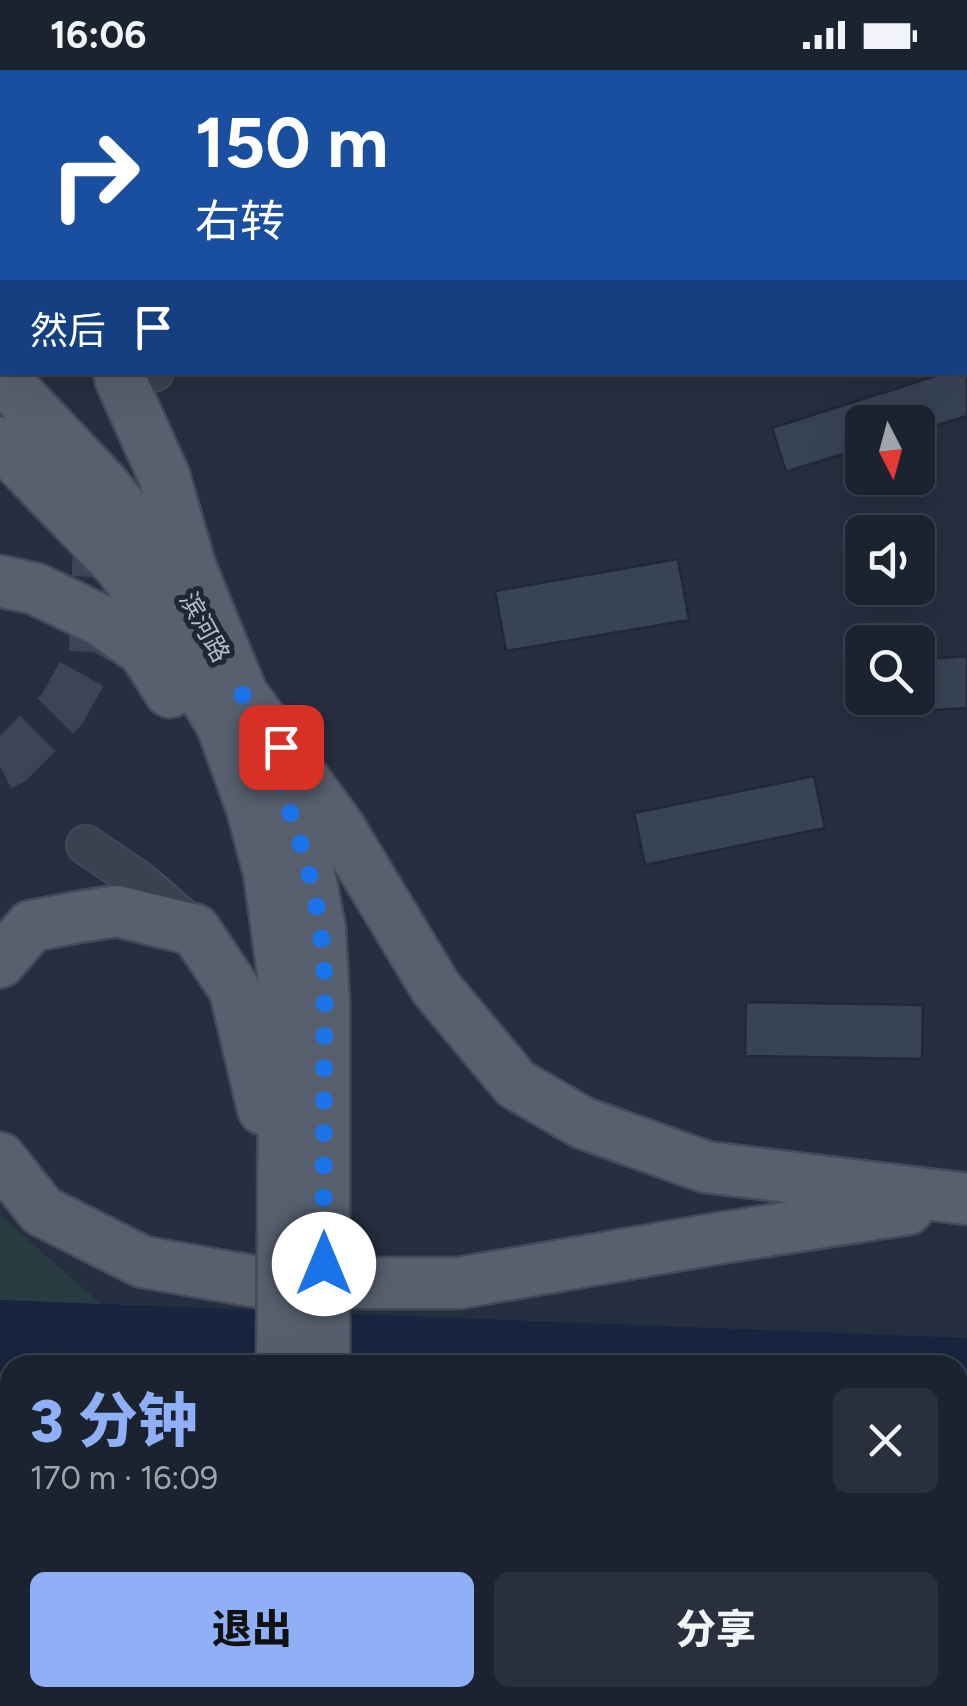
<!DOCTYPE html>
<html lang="zh">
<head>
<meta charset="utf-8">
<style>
	:root { --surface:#1c2330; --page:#292f3c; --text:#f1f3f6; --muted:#a0a4ab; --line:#3a404c; --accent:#8fb0f7 }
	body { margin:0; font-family:Figtree,"Noto Sans SC",sans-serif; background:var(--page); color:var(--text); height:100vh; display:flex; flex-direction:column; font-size:38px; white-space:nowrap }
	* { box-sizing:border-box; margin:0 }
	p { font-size:32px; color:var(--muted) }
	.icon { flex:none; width:55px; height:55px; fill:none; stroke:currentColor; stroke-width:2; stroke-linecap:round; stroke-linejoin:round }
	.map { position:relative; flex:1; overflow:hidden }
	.sheet { position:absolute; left:0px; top:1285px; width:968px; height:352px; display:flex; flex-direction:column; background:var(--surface); border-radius:30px 30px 0 0; box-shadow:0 10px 40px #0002,0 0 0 2px var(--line) }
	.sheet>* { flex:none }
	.hud { position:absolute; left:0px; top:0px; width:968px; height:305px; box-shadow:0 10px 40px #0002,0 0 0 2px var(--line); background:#1a4fa0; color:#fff; overflow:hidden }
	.needle { width:65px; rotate:174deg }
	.buttons { position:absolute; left:845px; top:335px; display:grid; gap:20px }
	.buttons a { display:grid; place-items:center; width:90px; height:90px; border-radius:15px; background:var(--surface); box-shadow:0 10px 40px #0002,0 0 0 2px var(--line); font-size:50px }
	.pin { position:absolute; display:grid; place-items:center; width:85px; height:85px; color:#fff; margin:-42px; border-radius:20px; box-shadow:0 5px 15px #0006 }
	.me { position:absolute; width:110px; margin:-55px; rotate:0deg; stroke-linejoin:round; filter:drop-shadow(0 0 8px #0008) }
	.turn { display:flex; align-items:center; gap:35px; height:210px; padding:0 30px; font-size:45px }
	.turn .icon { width:130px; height:130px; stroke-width:2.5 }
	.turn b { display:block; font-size:70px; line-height:85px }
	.then { display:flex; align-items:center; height:95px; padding:0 30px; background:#0003; gap:20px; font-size:38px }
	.round { display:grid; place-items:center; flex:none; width:105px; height:105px; border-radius:15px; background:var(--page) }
	.overview { display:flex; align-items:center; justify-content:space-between; height:170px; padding:0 30px }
	h1 { font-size:60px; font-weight:800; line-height:75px; color:var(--accent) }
	.cta { display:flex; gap:20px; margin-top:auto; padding:20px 30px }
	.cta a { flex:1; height:115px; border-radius:15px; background:var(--accent); color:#111; font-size:40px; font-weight:800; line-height:115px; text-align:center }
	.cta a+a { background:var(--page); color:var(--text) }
	.status { display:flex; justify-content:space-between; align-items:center; height:70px; padding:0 50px; background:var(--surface); direction:ltr }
	.status svg { height:28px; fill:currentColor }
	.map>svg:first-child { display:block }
</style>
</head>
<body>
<div class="status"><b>16:06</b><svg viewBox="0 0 49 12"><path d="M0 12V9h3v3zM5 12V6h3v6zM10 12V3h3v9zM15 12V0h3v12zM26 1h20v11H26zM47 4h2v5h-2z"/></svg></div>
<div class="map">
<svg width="967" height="1636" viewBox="0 0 967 1636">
	<rect width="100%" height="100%" fill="#262f40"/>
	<!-- green -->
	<path fill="#283c41" d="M0,1145L102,1235L0,1230Z
		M0,1547L10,1548V1628H125L108,1636H0Z"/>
	<!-- water -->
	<path fill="#18253e" d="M0,1230L967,1268V1578H958V1295H10V1519L0,1518Z"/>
	<!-- building -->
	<path fill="#384356" stroke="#212837" stroke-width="2.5" d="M967,296V346L918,361V352H862V378L786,402L772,358L948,302H965Z
		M678,489L689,550L506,581L495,521Z
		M967,586V638L934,640L929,589Z
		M814,706L825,758L645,795L634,743Z
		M746,932L923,935L922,989L745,986Z"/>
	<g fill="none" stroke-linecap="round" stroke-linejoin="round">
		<!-- major-tunnel -->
		<path stroke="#3c4455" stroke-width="50" stroke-dasharray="50 25" stroke-linecap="butt" d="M0,696L10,691L62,639L94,582L98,473L90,443"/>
		<defs>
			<path id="minor" d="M256,0V2
				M770,0L772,2
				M949,0L951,2
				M0,161L2,164
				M117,302L120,308L154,302
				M86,775L139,811L191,856"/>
			<path id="major" d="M0,255L2,258
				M0,305L103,414L176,505L184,519
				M120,308L164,406L191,499L242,624L339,757L436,918L516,1014L583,1053L706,1097L967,1129
				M0,372L119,495L166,561L222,655L252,738L269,802L284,911L283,1161
				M0,511L36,519L102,551L144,581L170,622
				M272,693L305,782L320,859L324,934V1160
				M0,892L31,856L84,846L117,841L195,860L235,920L263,1039
				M0,1088L42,1141L143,1192L264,1213H459L714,1169L908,1139
				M325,1628V1636
				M482,1628L520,1636
				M187,1636L226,1628
				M278,1636V1628"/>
		</defs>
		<!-- minor casing -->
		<use href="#minor" stroke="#434a59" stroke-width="42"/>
		<!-- major casing -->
		<use href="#major" stroke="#434a59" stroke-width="55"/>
		<!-- minor -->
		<use href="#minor" stroke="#3a4150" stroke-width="38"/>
		<!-- major -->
		<use href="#major" stroke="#586070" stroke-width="50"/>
		<defs>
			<path id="major-bridge" d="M324,1160V1295
				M282,1295L283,1161"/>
		</defs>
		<!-- major-bridge casing -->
		<use href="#major-bridge" stroke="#434a59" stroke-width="55" stroke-linecap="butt"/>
		<!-- major-bridge -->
		<use href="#major-bridge" stroke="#586070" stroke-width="50"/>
	</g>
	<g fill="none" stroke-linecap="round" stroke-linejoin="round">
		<!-- route -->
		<path stroke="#1a73e8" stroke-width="18" stroke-dasharray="0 32.4" d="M281,677L242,624C275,699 307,774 320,856C327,901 324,949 324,994C324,1061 323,1127 324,1194"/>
	</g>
	<g text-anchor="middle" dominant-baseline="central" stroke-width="10" stroke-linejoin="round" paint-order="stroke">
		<!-- street labels -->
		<g font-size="25" fill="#b6bdca" stroke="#1f2635">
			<text transform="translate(205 557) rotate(61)">滨河路</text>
		</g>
	</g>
</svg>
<div class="buttons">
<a><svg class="needle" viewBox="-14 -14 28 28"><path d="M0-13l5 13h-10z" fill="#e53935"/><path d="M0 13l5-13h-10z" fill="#a0a4ab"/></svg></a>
<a><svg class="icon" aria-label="sound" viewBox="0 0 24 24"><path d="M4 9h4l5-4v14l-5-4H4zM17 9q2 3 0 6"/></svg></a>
<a><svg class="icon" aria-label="search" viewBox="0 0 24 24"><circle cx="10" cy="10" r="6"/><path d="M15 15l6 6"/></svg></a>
</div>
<div class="pin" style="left:281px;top:677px;background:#d93025"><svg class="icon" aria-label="arrive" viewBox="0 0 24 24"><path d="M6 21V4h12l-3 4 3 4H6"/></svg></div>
<svg class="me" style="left:324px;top:1194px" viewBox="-20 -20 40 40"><circle r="19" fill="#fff"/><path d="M0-13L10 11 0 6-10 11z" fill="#1a73e8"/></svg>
<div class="hud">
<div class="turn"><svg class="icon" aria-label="right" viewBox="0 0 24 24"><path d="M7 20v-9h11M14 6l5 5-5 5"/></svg><div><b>150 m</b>右转</div></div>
<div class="then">然后<svg class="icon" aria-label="arrive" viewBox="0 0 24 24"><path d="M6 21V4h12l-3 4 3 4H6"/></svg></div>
</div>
<section class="sheet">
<div class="overview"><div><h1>3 分钟</h1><p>170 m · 16:09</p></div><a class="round"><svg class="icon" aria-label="close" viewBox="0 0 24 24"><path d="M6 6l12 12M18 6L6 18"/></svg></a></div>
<div class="cta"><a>退出</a><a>分享</a></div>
</section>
</div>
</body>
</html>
